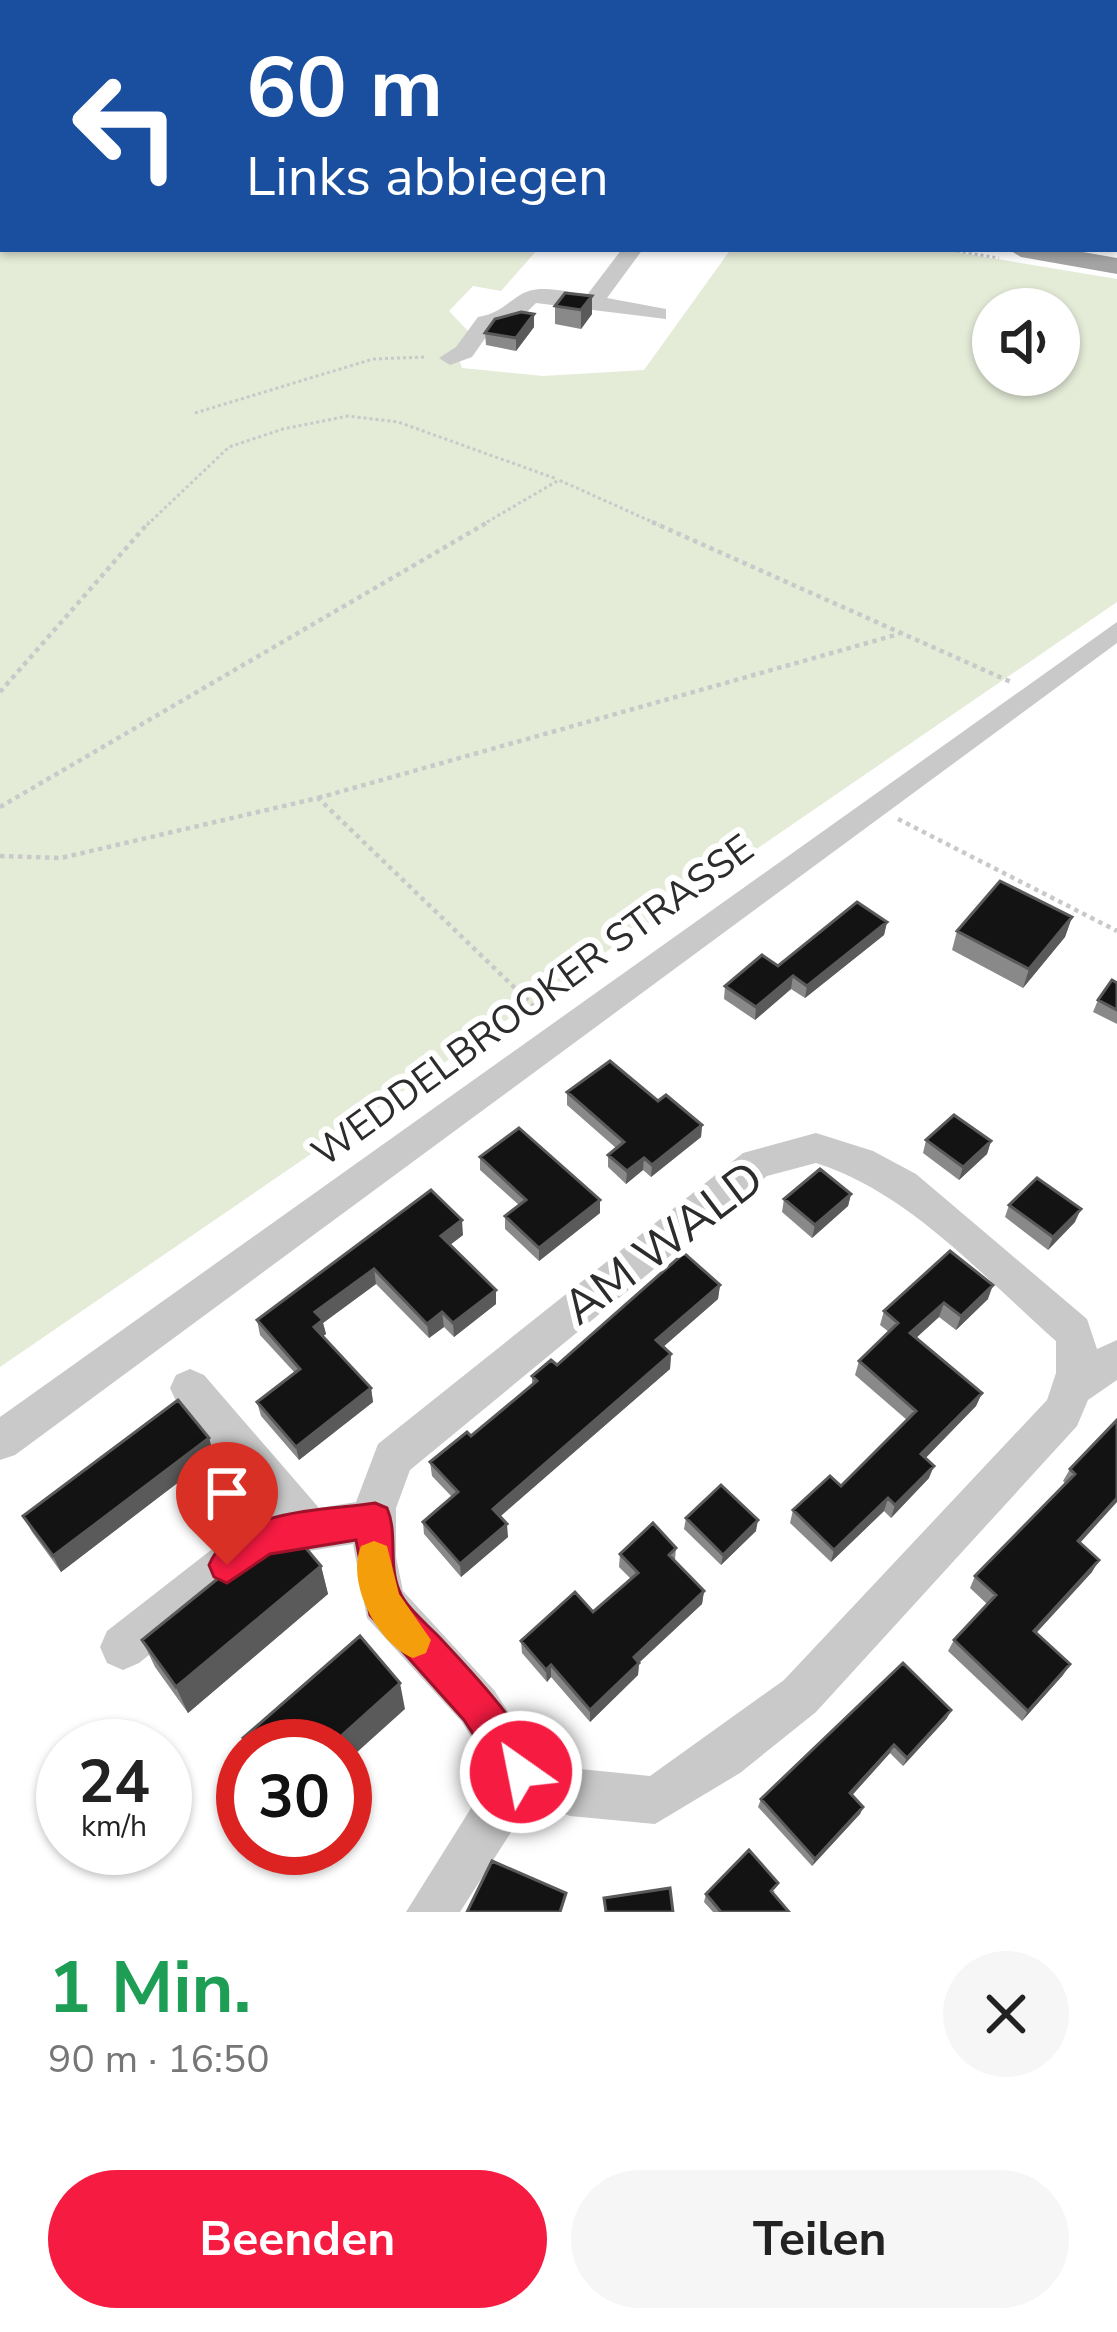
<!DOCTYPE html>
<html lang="de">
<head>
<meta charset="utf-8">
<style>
	:root { --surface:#fff; --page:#f6f6f6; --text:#222; --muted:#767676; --accent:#f51b41 }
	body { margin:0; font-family:"Nunito Sans",sans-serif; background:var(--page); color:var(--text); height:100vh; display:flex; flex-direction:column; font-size:45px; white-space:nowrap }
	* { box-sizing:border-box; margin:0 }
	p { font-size:39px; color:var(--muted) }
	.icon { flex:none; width:66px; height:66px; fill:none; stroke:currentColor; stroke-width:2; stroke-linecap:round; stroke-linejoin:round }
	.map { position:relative; height:1912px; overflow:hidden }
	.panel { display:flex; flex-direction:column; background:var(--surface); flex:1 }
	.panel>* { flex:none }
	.banner { position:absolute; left:0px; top:0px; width:1119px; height:252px; box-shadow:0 3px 9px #0004; background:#1a4fa0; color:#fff; overflow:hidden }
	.buttons { position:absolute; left:972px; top:288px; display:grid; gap:24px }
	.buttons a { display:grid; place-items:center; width:108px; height:108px; border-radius:50%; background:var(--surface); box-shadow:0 3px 9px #0004; font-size:60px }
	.speed { position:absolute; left:36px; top:1719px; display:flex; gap:24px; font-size:60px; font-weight:700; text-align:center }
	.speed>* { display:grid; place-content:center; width:156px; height:156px; border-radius:50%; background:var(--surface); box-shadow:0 3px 9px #0004; line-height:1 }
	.speed small { font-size:30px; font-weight:400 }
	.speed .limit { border:18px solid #d22; background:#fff; color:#111 }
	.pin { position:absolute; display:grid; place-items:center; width:102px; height:102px; color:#fff; margin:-123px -51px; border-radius:50% 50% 50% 0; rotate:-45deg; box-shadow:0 0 12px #0007 }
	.pin .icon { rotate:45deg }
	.me { position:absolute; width:132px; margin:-66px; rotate:327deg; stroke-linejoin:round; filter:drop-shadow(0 0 9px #0008) }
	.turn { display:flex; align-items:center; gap:42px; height:252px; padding:0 48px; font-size:54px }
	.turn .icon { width:156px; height:156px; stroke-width:2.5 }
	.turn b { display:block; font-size:84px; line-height:102px }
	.round { display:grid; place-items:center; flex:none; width:126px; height:126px; border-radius:63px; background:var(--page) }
	.headline { display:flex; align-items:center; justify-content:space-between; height:204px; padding:0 48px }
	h1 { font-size:72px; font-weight:700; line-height:90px; color:#1e9e55 }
	.button { display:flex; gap:24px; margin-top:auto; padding:24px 48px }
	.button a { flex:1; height:138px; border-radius:72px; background:var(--accent); color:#fff; font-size:48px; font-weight:700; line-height:138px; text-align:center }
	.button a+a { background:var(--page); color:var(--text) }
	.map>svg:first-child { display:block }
</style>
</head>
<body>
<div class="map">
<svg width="1117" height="1912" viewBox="0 0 1117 1912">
	<rect width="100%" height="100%" fill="#fff"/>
	<!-- green -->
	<path fill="#e4ebd7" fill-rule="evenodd" d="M322,0H1117V136L1116,3Z
		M0,157L3,249H538L501,291L473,286L449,311L469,332L456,351L462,368L543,376L644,370L731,249H937L1117,279V602L0,1367ZM993,309H1059V375H993Z"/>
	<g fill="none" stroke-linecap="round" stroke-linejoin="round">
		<!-- river -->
		<path fill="#c1e1ee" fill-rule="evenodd" d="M413,0H443L445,3H415Z
			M1116,136H1117V153H1116Z"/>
		<!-- path-far1 -->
		<path stroke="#c9c9c9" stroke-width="3" stroke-dasharray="3 3" stroke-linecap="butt" d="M315,0L322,3
			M605,0L611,3
			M945,249L999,258
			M195,413L373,359L426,357
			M147,525L229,447L283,429L348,416L398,422L557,479
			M482,525L559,480L659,525"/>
		<!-- path -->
		<path stroke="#c9c9c9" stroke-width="4.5" stroke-dasharray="4.5 4.5" stroke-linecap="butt" d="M652,522L1011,682
			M0,692L149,522
			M318,798L899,634
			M0,807L488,522
			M898,819L1117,931
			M0,856L61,858L318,798L544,1016"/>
		<!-- minor -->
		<path fill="#c9c9c9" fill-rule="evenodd" d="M622,249H643L607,298L666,309V319L536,303L516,323L493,327L472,357L450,365L439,358L456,347L478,317C499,313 503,306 520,295C538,283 568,292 587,295Z
			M1117,622V643L15,1455L0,1460V1417Z
			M816,1133L873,1151L916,1174L1087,1319L1097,1349L1117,1340V1380L1088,1400L1077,1426L816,1712L740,1773L655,1824L570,1816L531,1801L460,1912H406L493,1773L462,1722L367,1618L353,1544L271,1557L139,1663L123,1670L107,1663L100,1647L107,1631L247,1522L270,1515L176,1401L170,1388L176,1375L190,1369L204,1375L319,1508L356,1502L378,1444L743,1153ZM816,1163C910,1193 982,1276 1056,1341V1373L1047,1400L784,1680L650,1776L570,1768L537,1756L494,1690L403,1591L396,1557V1508L410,1470L767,1176Z"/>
		<!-- major -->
		<path fill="#a4a4a4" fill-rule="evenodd" d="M0,76H3V90H0Z
			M1008,249H1066L1117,258V274L1021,257Z"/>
	</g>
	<!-- wall -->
	<path fill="#898989" d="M3,21V65L0,64V22Z
		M592,296V314L581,329L555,324V306Z
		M534,314V327L516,351L486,345L485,333Z
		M1072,917L1065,937L1023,988L952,950L957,931Z
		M887,922L884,935L805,998L791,989L755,1020L724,999L725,986Z
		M1117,983V1024L1093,1012L1098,1000Z
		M567,1092L658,1101L702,1125L701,1137L651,1177L643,1170L626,1184L608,1167V1155L616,1148L567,1105Z
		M926,1140L991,1141L987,1154L959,1180L923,1153Z
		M480,1157L600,1200V1213L539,1261L505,1229V1216L519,1205L480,1170Z
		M431,1190L463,1235L450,1245L496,1304L454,1337L444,1327L429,1338L376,1284L323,1323L326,1334L323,1336L371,1388L373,1402L299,1460L261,1416L257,1402L295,1373L260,1335L257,1320Z
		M851,1194L848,1206L812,1238L782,1212L784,1199Z
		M1009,1205L1075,1222L1048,1250L1005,1217Z
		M950,1251L988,1299L956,1330L939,1317L916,1338L982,1393L976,1406L925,1458L929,1478L891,1518L884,1511L831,1562L790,1523L793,1510L841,1486L907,1420L855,1375L859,1361L889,1332L880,1325L884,1311Z
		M720,1285L718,1299L663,1347L671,1354L670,1369L500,1516L508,1537L461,1577L424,1534L423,1522L452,1497L432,1476L430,1462L471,1436L532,1385V1376Z
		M1117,1420L1080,1543L1092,1572L1036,1633L1063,1675L1022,1721L948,1651L954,1640L987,1604L970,1588L975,1576L1065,1483L1063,1481L1070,1469Z
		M209,1438L214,1455L61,1572L32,1532L23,1516Z
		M686,1518L756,1531L721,1565L684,1529Z
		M676,1548L675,1560L704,1591L702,1604L639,1663L638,1675L590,1722L551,1677L547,1682L522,1653L521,1641L593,1612L631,1579L619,1567L620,1554Z
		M321,1566L328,1594L188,1713L155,1667L142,1640Z
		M947,1718L903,1766L890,1753L852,1795L863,1807L860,1814L812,1866L758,1807L761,1799Z
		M775,1891L773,1893L789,1912H713L704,1902L706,1894Z"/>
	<!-- shaded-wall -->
	<path fill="#5a5a5a" d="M592,296V314L581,329V310Z
		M534,314V327L516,351V338Z
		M1072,917L1065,937L1023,988L1029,969Z
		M887,922L884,935L805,998L807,986Z
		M793,976L791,989L755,1020L756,1007Z
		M702,1125L701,1137L651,1177L652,1165Z
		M991,1141L987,1154L959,1180L963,1167Z
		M644,1158L643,1170L626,1184L627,1171Z
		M851,1194L848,1206L812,1238L815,1225Z
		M600,1200V1213L539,1261V1248Z
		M1081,1209L1075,1222L1048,1250L1053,1237Z
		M462,1220L463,1235L442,1251L441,1236Z
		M374,1269L376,1284L323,1323L326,1334L317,1341L314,1327L315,1312Z
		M720,1285L718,1299L655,1354L656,1340Z
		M993,1285L988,1299L956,1330L961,1316Z
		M496,1290V1304L454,1337L453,1323Z
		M944,1303L939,1317L906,1347L910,1333Z
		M442,1312L444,1327L429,1338L427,1324Z
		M671,1354L670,1369L494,1522L493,1509Z
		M371,1388L373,1402L299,1460L296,1447Z
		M982,1393L976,1406L917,1467L921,1454Z
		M209,1438L214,1455L61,1572L53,1556Z
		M934,1466L929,1478L891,1518L895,1505Z
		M888,1498L884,1511L831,1562L834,1550Z
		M1117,1498V1502L1071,1553L1078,1541Z
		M758,1520L756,1531L721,1565L723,1555Z
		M507,1524L508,1537L461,1577L460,1564Z
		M1099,1560L1092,1572L1028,1642L1034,1631Z
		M321,1566L328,1594L188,1713L176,1687Z
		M704,1591L702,1604L632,1669L634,1657Z
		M639,1663L638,1675L590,1722V1710Z
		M1070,1664L1063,1675L1022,1721L1028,1711Z
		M551,1665V1677L547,1682L546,1670Z
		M400,1683L405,1709L345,1763V1746H330Z
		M951,1710L947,1718L903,1766L907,1758Z
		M894,1745L890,1753L847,1801L850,1793Z
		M863,1807L860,1814L812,1866L815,1859Z"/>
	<!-- building -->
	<path fill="#131313" stroke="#5a5a5a" stroke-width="3" d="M3,21V44H0V22Z
		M565,293L592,296L581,310L555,306Z
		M521,312L534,314L516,338L485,333L495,319Z
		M1000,881L1072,917L1029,969L957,931Z
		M857,902L887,922L807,986L793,976L756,1007L725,986L762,955L778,966Z
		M1112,980L1117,983V1010L1098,1000Z
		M610,1061L658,1101L666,1095L702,1125L652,1165L644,1158L627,1171L608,1155L624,1142L567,1092Z
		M954,1115L991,1141L963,1167L926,1140Z
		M519,1128L600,1200L539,1248L505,1216L526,1200L480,1157Z
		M820,1169L851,1194L815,1225L784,1199Z
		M1037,1178L1081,1209L1053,1237L1009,1205Z
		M431,1190L462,1220L441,1236L496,1290L453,1323L442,1312L427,1324L374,1269L315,1312L323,1320L314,1327L371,1388L296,1447L257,1402L300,1369L257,1320Z
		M950,1251L993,1285L961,1316L944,1303L910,1333L982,1393L921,1454L934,1466L895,1505L888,1498L834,1550L793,1510L830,1476L841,1486L916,1411L859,1361L898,1323L884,1311Z
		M684,1253L720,1285L656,1340L671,1354L493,1509L507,1524L460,1564L423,1522L458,1492L430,1462L467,1432L471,1436L537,1381L532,1376L551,1360L557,1365Z
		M178,1400L209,1438L53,1556L23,1516Z
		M1117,1420V1498L1078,1541L1099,1560L1034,1631L1070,1664L1028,1711L954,1640L996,1595L975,1576L1075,1474L1070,1469Z
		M721,1485L758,1520L723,1555L686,1518Z
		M653,1523L676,1548L669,1555L704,1591L634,1657L639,1663L590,1710L551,1665L546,1670L521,1641L575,1592L593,1612L638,1573L620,1554Z
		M289,1528L321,1566L176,1687L142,1640L278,1530Z
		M360,1636L400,1683L330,1746H249L243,1738Z
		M903,1663L951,1710L907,1758L894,1745L850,1793L863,1807L815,1859L761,1799Z
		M749,1850L778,1883L771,1891L789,1912H721L706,1894Z
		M492,1861L566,1893L560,1912H467Z
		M670,1888L673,1912H606L604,1898Z"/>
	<!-- route -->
	<path fill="#f51b41" stroke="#9f122a" stroke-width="3" d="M375,1503L387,1508C398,1533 388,1563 399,1590C405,1607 428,1625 441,1639C478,1679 519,1721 540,1772L535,1786L521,1792L507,1786L464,1720L370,1615L356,1540L270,1554L227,1583L214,1577L209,1565C233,1508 323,1511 375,1503Z"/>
	<!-- slow -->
	<path fill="#f59e0b" d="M374,1541L387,1546L399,1594L431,1640L426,1653L413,1658C377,1643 346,1583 361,1546Z"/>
	<g text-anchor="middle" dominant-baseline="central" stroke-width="12" stroke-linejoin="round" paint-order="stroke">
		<!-- street labels -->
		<g font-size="39" fill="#2c2c2c" stroke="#fff">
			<text transform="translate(533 1001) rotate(-36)">WEDDELBROOKER STRASSE</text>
		</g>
		<!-- near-street labels -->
		<g font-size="48" fill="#2c2c2c" stroke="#fff">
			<text transform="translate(663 1243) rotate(-37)">AM WALD</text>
		</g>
	</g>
</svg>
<div class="buttons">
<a><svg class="icon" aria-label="sound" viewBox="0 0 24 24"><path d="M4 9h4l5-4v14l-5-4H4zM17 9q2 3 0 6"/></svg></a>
</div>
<div class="speed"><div>24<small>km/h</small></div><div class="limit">30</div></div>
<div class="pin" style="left:227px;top:1565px;background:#d93025"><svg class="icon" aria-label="arrive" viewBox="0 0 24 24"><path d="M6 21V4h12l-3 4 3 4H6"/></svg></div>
<svg class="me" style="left:521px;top:1772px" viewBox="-20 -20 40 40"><circle r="17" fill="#f51b41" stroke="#fff" stroke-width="3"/><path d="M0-11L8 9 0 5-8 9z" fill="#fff"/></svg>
<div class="banner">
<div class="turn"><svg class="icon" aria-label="left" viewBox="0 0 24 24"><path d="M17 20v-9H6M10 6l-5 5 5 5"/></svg><div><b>60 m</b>Links abbiegen</div></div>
</div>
</div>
<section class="panel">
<div class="headline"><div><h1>1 Min.</h1><p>90 m · 16:50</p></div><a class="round"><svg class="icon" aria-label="close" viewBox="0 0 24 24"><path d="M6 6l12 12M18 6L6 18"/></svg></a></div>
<div class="button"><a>Beenden</a><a>Teilen</a></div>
</section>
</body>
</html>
